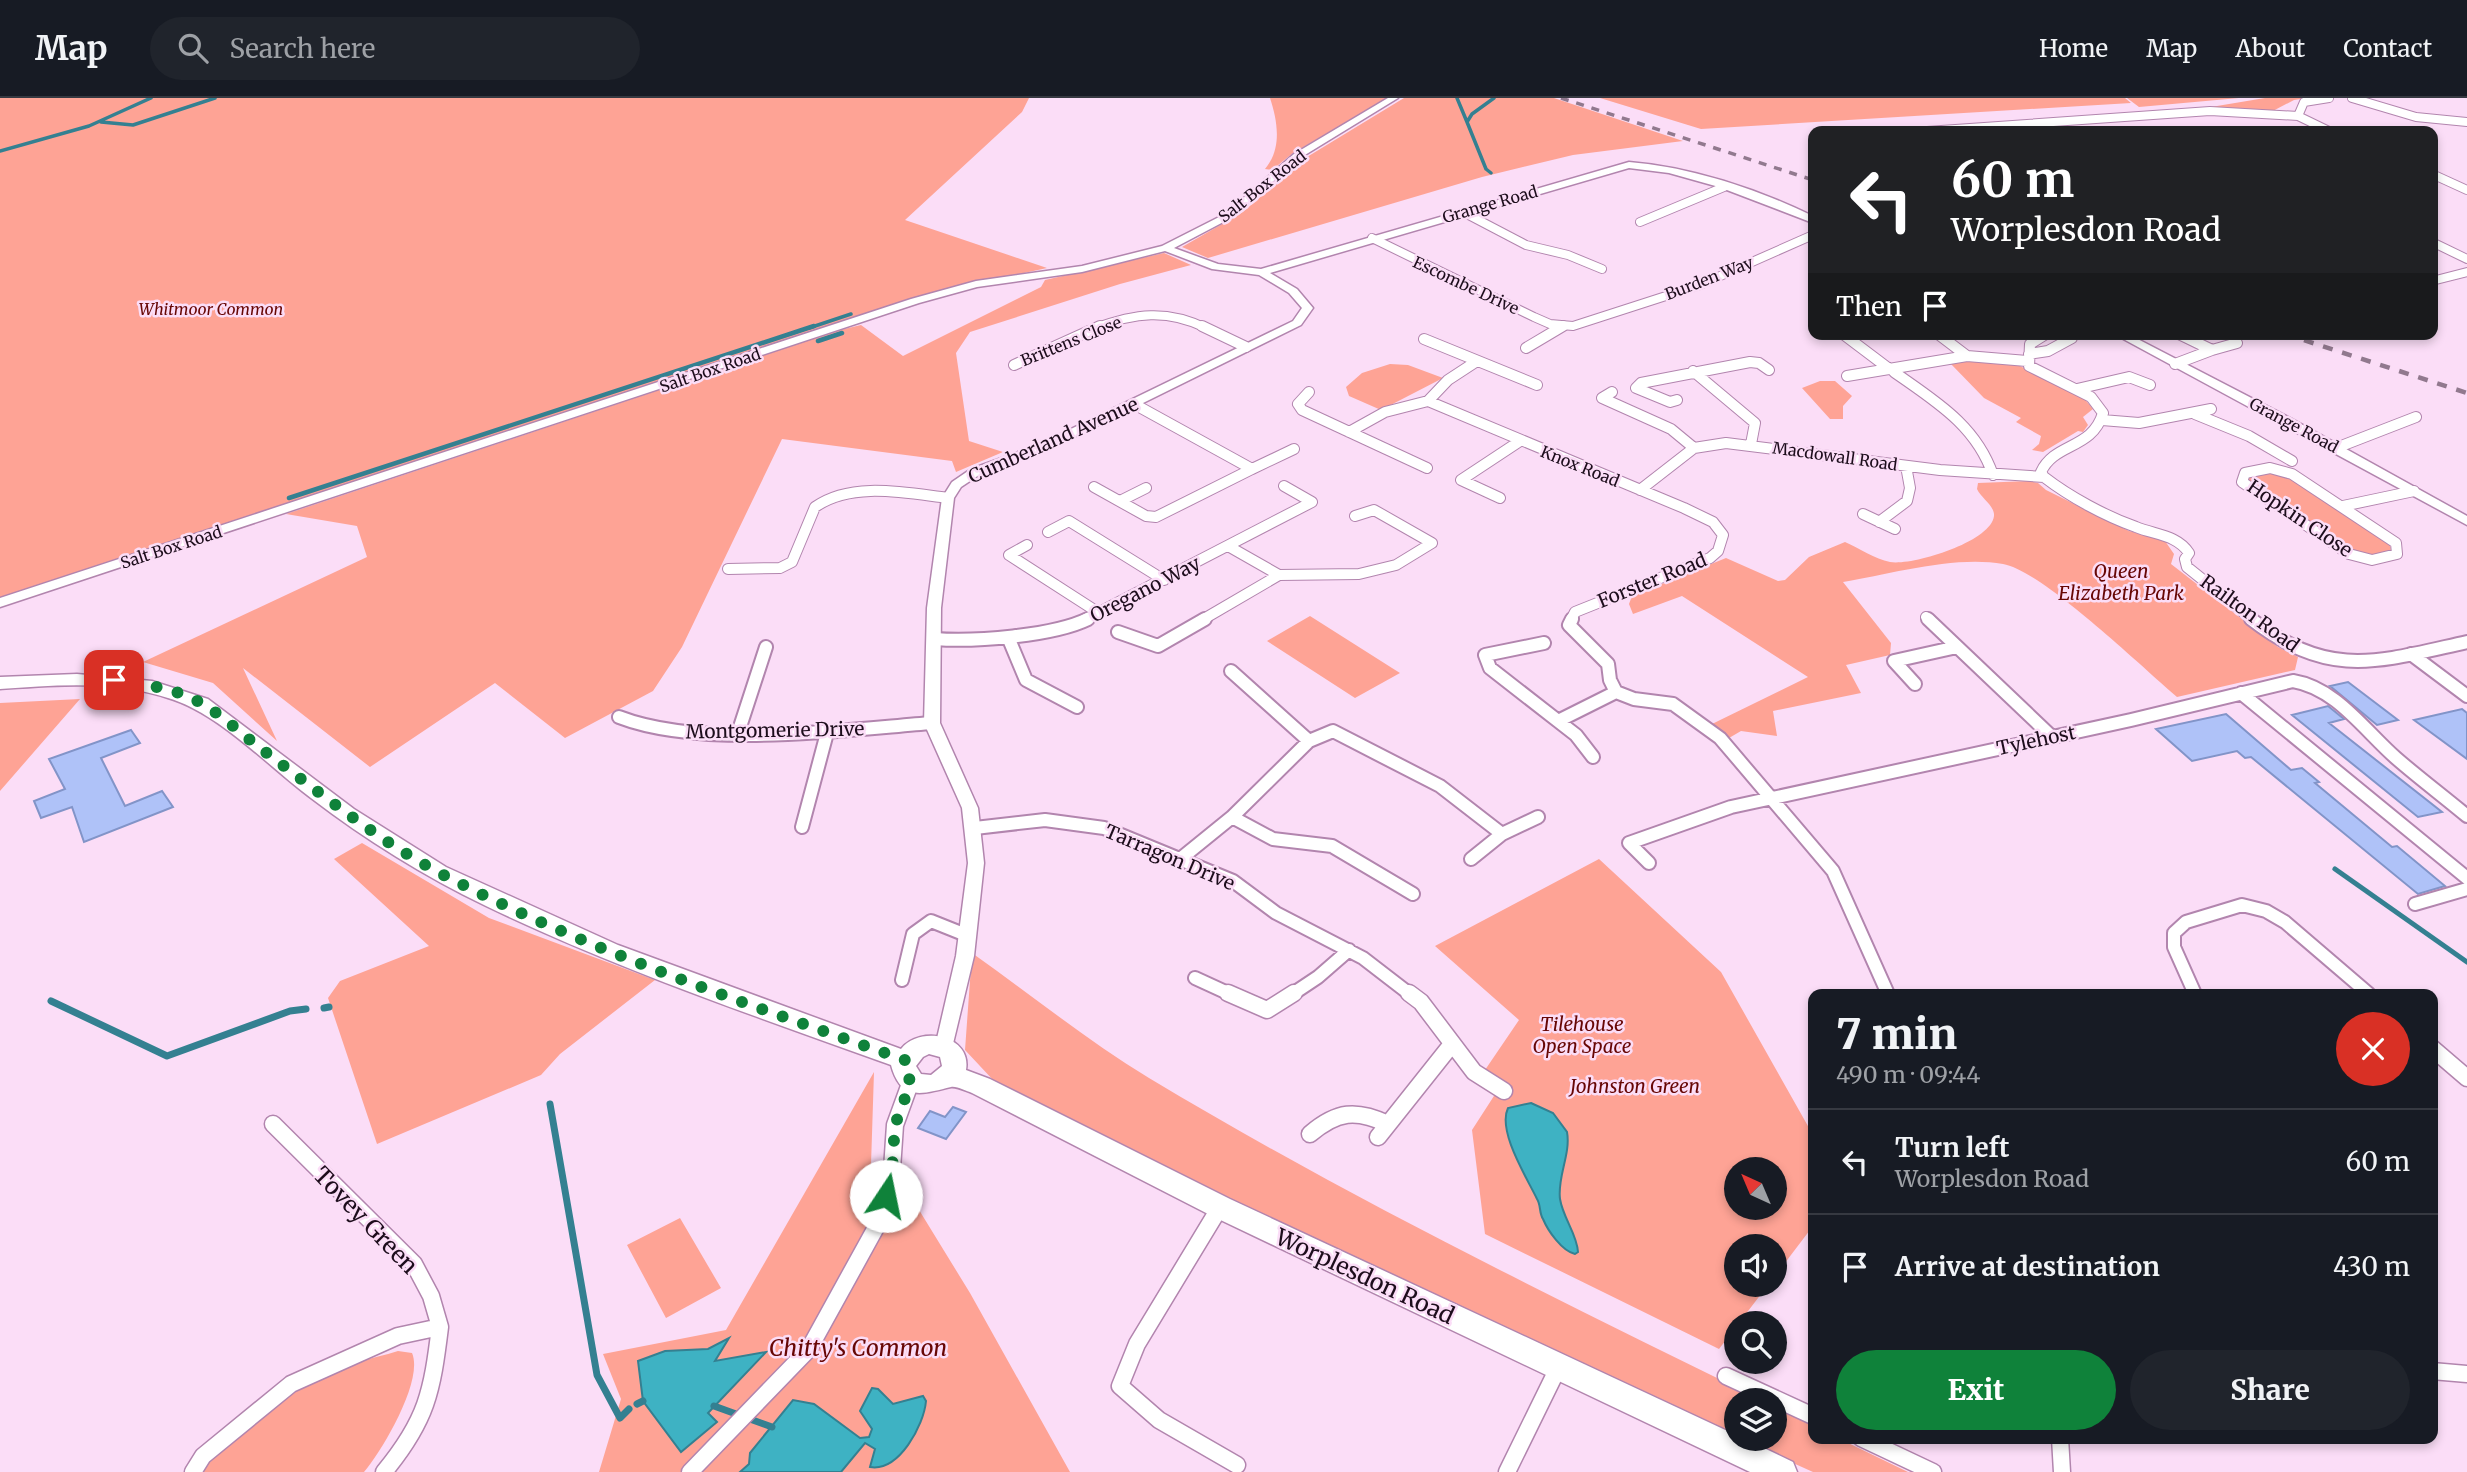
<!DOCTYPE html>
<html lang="en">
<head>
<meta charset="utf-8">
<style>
	:root { --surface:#171b24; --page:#20242c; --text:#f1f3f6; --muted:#9ea1a6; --line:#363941; --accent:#0f823a }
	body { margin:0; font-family:Merriweather,serif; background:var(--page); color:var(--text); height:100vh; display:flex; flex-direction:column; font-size:26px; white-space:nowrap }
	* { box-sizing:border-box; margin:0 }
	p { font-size:23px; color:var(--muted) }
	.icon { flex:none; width:38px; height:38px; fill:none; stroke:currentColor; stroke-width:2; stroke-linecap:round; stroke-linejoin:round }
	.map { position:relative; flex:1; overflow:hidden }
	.drawer { position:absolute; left:1808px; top:891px; width:630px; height:455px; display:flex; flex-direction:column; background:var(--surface); border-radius:14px; box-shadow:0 4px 10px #0003 }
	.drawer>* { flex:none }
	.banner { position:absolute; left:1808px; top:28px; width:630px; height:214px; border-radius:14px; box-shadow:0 4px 10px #0003; background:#202124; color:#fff; overflow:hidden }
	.needle { width:46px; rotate:316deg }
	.controls { position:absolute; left:1724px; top:1059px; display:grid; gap:14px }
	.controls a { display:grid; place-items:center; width:63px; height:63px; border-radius:50%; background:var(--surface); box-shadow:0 4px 10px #0003; font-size:35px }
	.pin { position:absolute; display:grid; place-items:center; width:60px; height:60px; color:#fff; margin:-30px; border-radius:14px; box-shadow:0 4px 10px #0006 }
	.me { position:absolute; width:77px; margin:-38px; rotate:11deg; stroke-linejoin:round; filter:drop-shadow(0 0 5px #0008) }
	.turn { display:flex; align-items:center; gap:24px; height:147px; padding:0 28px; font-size:32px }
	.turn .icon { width:91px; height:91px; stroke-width:2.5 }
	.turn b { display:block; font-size:49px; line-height:60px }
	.then { display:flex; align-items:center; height:66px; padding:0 28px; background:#0003; gap:14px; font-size:26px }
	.round { display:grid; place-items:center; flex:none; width:74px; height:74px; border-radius:37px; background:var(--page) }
	.summary { display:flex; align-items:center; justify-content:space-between; height:119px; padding:0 28px }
	h1 { font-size:42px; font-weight:800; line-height:52px }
	.action { display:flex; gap:14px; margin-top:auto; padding:14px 28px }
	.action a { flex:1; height:80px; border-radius:42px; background:var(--accent); color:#fff; font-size:28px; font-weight:800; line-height:80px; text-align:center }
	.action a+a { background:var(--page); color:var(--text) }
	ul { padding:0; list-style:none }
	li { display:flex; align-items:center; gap:21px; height:105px; padding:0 28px; border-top:2px solid var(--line) }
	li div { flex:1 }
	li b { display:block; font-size:26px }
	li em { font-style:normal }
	header { display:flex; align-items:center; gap:42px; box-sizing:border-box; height:98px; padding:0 35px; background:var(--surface); border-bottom:2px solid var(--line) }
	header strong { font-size:33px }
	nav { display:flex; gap:38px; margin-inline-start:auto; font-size:24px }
	.search { width:490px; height:63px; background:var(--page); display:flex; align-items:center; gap:18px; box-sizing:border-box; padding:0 24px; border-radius:38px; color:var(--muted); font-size:26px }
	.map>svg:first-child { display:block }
</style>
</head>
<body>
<header>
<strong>Map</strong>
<div class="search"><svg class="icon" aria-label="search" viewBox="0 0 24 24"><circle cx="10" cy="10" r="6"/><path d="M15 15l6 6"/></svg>Search here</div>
<nav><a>Home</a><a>Map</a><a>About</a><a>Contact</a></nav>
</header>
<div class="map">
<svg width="2467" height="1374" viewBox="0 0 2467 1374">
	<rect width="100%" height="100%" fill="#fbddf7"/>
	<!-- green -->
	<path fill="#fea395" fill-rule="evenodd" d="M0,0H1029L1022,14L905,122L1047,170L959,189L0,500Z
		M1270,0H1388L1293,55L1272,72L1265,71C1282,51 1278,24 1270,0Z
		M1404,0H1554L1683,43L1573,57L1482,79L1208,160L1182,149L1243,114L1307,59Z
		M1600,0H2125L2131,5L1701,31Z
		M2127,0H2239L2139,9Z
		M2265,0H2307L2294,2L2269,15L2199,11Z
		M1164,155L1191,167L1120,186L970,234L956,255L969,343L1003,354L956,374L952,363L782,341L682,549L653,593L565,640L495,585L370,669L243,570L277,643L213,585L143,564L367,459L357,428L286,416L836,233L861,227L903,258L1041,189L1045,182Z
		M1974,261L2018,267L2083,299L2093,311L2083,319L2088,327L2083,334L2078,333L2043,354L2032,352L2039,346L2041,338L2016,324L2021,320L1984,300L1950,265Z
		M1390,266L1408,267L1443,280L1381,312L1349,298L1346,289L1362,275Z
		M1820,283H1835L1852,298L1843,308V321H1830L1802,290Z
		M2269,373C2295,378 2312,401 2339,409L2343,416L2390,445L2391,454L2369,458L2351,454L2248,384L2250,377Z
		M2029,383L2038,385L2046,392L2129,433L2165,443L2174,456L2171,466L2278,549L2298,559L2295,572L2177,599C2143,570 2041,472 2003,466C1956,457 1890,476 1843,484L1891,545L1890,557L1846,567L1861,595L1773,613L1777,638L1741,633L1729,640L1712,626L1808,579L1682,498L1633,516L1629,506L1632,498L1726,460L1778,483L1785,482L1809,459L1845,444C1859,450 1875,461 1890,464C1912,468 1991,444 1994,418C1995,408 1981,400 1977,391L1978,385Z
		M1310,518L1392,570L1400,575L1355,600L1267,543Z
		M80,601L0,693V605Z
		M362,745L489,820L655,882L560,956L541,977L377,1046L328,900L340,883L429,848L334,761Z
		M1599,761L1721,874L1813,1037V1128L1775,1178L1774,1148H1736V1186L1768,1187L1719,1251L1485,1136L1472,1032L1503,984L1485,972L1519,922L1435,848ZM1736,1071H1774V1110H1736Z
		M972,855C1030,896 1088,943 1149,980C1347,1099 1554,1200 1762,1302H1736V1339L1107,1046L994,983L965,952Z
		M874,974L871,1067L908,1094L970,1195L1070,1374H599L621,1301L603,1256L726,1232Z
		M680,1120L721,1190L666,1220L627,1147Z
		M398,1253L412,1255C424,1282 382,1353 364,1374H201C230,1339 278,1297 319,1277C343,1266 372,1261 398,1253Z
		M1775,1308L1813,1327V1340L1840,1341L1908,1374H1813L1740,1341L1774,1340Z"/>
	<!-- water -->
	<path fill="#3eb2c3" stroke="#348091" stroke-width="2" d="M1531,1005L1553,1015L1567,1034C1571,1056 1557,1079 1560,1101C1563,1120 1577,1136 1578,1154L1575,1156C1562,1153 1548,1133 1543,1121C1539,1115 1541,1107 1537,1101C1527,1080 1497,1033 1508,1010Z
		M729,1240L715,1263L766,1254L708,1315L717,1324L681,1354L643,1303L638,1263L665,1253L708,1251Z
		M872,1290L878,1291L893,1306L923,1298L926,1303C924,1327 899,1374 870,1369L875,1351L865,1345L841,1374H740L749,1366L750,1355L793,1302L814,1306L860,1340L869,1339L872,1331L860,1313Z"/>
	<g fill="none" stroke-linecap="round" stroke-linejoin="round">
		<!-- stream-far3 -->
		<path stroke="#348091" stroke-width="3.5" d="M1457,0L1467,24
			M101,24L133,27L215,0
			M0,53L89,28L151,0
			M1491,75L1486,71L1467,24L1472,16L1494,0
			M809,230L851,216"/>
		<!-- stream-far2 -->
		<path stroke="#348091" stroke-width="4.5" d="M818,243L842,235
			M289,400L814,228"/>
		<!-- stream-far1 -->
		<path stroke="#348091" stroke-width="5" d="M2335,771L2467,864"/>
		<!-- stream -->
		<path stroke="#348091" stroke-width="7" d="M51,903L167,958L290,913L306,911
			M324,910L329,909
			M550,1006L597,1277L620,1320L629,1311
			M637,1306L643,1303
			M714,1308L772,1329"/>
	</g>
	<!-- building -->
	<path fill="#afc2f8" stroke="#8294c8" stroke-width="2" d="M2348,584L2398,622L2377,627L2330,588Z
		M2328,608L2344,621L2329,625L2442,714L2418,719L2292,617Z
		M2462,611L2467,615V661L2414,622Z
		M2226,616L2291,672L2302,670L2319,684L2315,685L2392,749L2397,748L2445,788L2418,796L2251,659L2245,660L2237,653L2192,663L2156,631Z
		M131,632L140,645L101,660L125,708L162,693L173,709L84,744L72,709L41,720L34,703L65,691L49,661Z
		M953,1009L966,1014L946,1041L918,1030L930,1013L945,1019Z"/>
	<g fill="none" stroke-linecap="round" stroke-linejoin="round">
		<defs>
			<path id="minor-far3" d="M2352,0L2416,19L2467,24
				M2298,18L2304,4L2329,0
				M1927,33L2210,13L2298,18L2329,33
				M2432,76L2467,92
				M1463,114L1526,147L1568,157L1602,171
				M1640,124L1724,89
				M1372,140L1534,219L1550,226L1573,228L1700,187L1813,137
				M2432,144L2467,161
				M2432,183L2467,174
				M1095,230C1135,215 1167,211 1206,230
				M1560,230L1563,228"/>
			<path id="minor-far2" d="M1202,228L1246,249
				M1843,236L1888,270
				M1938,236L1967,258
				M1424,241L1537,287
				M1526,250L1563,228
				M2212,252L2237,245
				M2029,256L2048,253L2072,240L2070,236
				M2175,266L2212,252L2179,236
				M1014,267L1100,228
				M1693,273L1755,325L1751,346
				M1894,274C1935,303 1976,327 1993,377
				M1847,278L1967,258L2027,263
				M2077,291L2129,279L2150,287
				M1309,294L1298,306L1302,312L1427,370
				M1612,294L1602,300L1671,331L1694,350
				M1677,302L1670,304L1636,290L1641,285L1750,264L1759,265L1769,272
				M1428,303L1684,410L1713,424L1723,437L1718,453L1710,460L1575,514L1571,522
				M2195,316L2249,338L2292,363
				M2102,322L2139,325L2211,311
				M1349,334L1385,314L1428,303L1448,282L1477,263
				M2336,350L2416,319
				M2270,370L2292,376L2396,445L2397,456L2372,462L2349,456L2242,384L2245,375Z
				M1252,371L1294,351
				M2044,379C2070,399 2105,418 2136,429C2156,437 2177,437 2189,455L2185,461L2187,469L2253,522
				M2044,379L2041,374C2055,344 2092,352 2103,315L2091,299L2029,268L2030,246L2046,236
				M1094,389L1146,418L1156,419L1252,371L1134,306
				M1640,392L1694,350L1726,345L1940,372L2044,379
				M1500,400L1461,382L1520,343
				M1120,403L1146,390
				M2343,408L2414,393
				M1863,416L1895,431
				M1879,424L1907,403L1910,390L1906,368
				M1048,434L1069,423L1164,482
				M1027,447L1009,457L1099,515
				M1228,448L1279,477L1359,476L1396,467L1432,445L1374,412L1355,418
				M728,471L780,470L792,464L815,409C852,383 906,395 948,400
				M1926,519L1930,522
				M1084,522L1312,404L1284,388
				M1202,522L1279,477"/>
			<path id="minor-far1" d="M1572,521L1569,527L1608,566L1610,582L1616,594
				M1928,521L2051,638
				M2251,521C2330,582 2377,564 2467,544
				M1118,534L1158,548L1205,521
				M1008,539L1026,582L1077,609
				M935,541C974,544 1053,538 1088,521
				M1544,545L1485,557L1490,570L1558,623L1616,594
				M2411,556L2467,598
				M1231,573L1309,643
				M1915,586L1894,563L1957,549
				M1616,594L1634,601L1673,606L1720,640L1833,773L1888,896
				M2241,595L2467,780
				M619,619C702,651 842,632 932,625
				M1558,623L1576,637L1593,659
				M738,635L766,549
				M1232,719L1273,741L1332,748L1413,796
				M802,729L827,635
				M975,730L1045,722L1104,730L1233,783L1276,815L1363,860L1411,897
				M1471,761L1502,736
				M1179,762L1232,719L1309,643L1333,633L1440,688L1502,736L1538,719
				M1649,765L1629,745L1731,709L2131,622L2293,583C2336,590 2364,632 2396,660C2419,680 2443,698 2467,718
				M2415,806L2467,791
				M1195,880L1232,897
				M902,882L913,836L931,823L966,837
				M2195,896L2174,849V835L2186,824L2242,807L2266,813L2285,824L2369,896
				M1291,897L1318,879L1349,852"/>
			<path id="minor" d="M1228,895L1267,912L1294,895
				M1409,895L1421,904L1474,974L1504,993
				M2432,950L2467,980
				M273,1026L414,1166L431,1198L440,1229
				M1310,1036C1337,1013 1356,1011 1388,1026
				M1378,1039L1452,946
				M1220,1109L1137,1246L1120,1288L1159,1322L1237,1367
				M2432,1273L2467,1276
				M1726,1278L1813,1318
				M1861,1340L1933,1374
				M2060,1340L2062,1374
				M193,1374L203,1358L291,1286L398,1238L440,1229C432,1294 427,1322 384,1374
				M690,1374L809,1251L879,1124L892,1071L895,1027L911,983
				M1507,1374L1558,1270"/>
			<path id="tertiary" d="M1388,0H1398L1300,60L1231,120L1174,150L1218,166L1261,171L1629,64C1691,69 1757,91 1813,118V125L1719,89L1669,75L1629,70L1270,175L1297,191L1313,210L1301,227L1048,352L979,377L961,389L954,400L941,510L940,625L978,710L984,765L974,858L951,954L944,956L937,954L935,949L956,858L968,765L962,710L924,625L927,510L942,400L952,384L971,371L1040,346L1293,223L1302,210L1289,195L1259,177L1212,171L1165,153L1082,174L977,189L919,205L0,509V500L911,201L976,183L1082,168L1162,148L1225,116L1294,56Z
				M2114,236H2128L2292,321L2467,418V427Z"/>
			<path id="primary" d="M77,576L152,583L208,601L354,711L446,769L618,847L901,951C920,927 972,937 966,972L990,981L1230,1101L1736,1337V1340H1743L1793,1364L1797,1374H1750L1210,1117L972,995C966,993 957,988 951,989C922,996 901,1004 891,967C755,918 617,871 486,808C424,778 366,742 311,700C268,668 219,615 168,600C114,582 56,587 0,591V579ZM929,956L940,959L942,968L931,977L921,976L916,968L923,959Z"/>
		</defs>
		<!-- minor-far3 casing -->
		<use href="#minor-far3" stroke="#b285ae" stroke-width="10"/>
		<!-- minor-far2 casing -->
		<use href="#minor-far2" stroke="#b285ae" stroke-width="12"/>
		<!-- minor-far1 casing -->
		<use href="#minor-far1" stroke="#b285ae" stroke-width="16"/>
		<!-- minor casing -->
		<use href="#minor" stroke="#b285ae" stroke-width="19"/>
		<!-- tertiary casing -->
		<use href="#tertiary" stroke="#b285ae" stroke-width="3"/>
		<!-- primary casing -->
		<use href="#primary" stroke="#b285ae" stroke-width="3"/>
		<!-- minor-far3 -->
		<use href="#minor-far3" stroke="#fff" stroke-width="8"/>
		<!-- minor-far2 -->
		<use href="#minor-far2" stroke="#fff" stroke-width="10"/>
		<!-- minor-far1 -->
		<use href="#minor-far1" stroke="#fff" stroke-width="12"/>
		<!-- minor -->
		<use href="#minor" stroke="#fff" stroke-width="16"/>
		<!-- tertiary -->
		<use href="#tertiary" fill="#fff" fill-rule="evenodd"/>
		<!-- primary -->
		<use href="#primary" fill="#fff" fill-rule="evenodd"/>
		<!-- rail-far1 -->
		<path stroke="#91798e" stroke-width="3.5" stroke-dasharray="8 8" stroke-linecap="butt" d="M1561,0L1813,82"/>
		<!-- rail -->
		<path stroke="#91798e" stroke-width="4.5" stroke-dasharray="10 10" stroke-linecap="butt" d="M2285,236L2467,295"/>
	</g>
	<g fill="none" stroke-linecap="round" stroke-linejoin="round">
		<!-- route -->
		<path stroke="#0f823a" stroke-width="12" stroke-dasharray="0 21.6" d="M114,582C143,586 175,590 201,605C225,619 246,640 268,656C323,697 378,742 438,774C587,853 746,905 905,962L903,971L911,984L895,1027L892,1071L886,1098"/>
	</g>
	<g text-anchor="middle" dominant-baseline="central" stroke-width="5" stroke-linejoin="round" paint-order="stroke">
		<!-- far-street labels -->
		<g font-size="16" fill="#1d0d1c" stroke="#fbddf7">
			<text transform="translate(1262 88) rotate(-38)">Salt Box Road</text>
			<text transform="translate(1490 106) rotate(-16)">Grange Road</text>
			<text transform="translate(1709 180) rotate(-21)">Burden Way</text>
			<text transform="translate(1466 187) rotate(25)">Escombe Drive</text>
			<text transform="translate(1071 243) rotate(-22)">Brittens Close</text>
			<text transform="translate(710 272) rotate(-19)">Salt Box Road</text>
			<text transform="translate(2294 327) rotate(28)">Grange Road</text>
			<text transform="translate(1835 358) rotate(8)">Macdowall Road</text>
			<text transform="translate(1580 368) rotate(22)">Knox Road</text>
			<text transform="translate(171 449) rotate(-18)">Salt Box Road</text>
		</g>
		<!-- far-park labels -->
		<g font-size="16" font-style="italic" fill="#670604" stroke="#fbddf7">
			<text x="211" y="211">Whitmoor Common</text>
		</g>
		<!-- street labels -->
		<g font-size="19" fill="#1d0d1c" stroke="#fbddf7">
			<text transform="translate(1053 342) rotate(-24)">Cumberland Avenue</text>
			<text transform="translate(2300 420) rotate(34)">Hopkin Close</text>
			<text transform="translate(1652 482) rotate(-22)">Forster Road</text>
			<text transform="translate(1145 491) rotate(-27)">Oregano Way</text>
			<text transform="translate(2250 515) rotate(36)">Railton Road</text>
			<text transform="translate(775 632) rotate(-1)">Montgomerie Drive</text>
			<text transform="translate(2036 642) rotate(-12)">Tylehost</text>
			<text transform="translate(1170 759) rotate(23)">Tarragon Drive</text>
		</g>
		<!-- park labels -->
		<g font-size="19" font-style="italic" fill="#670604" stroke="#fbddf7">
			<text x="2121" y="473">Queen<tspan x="2121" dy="22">Elizabeth Park</tspan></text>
			<text x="1582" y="926">Tilehouse<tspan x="1582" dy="22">Open Space</tspan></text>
			<text x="1635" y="988">Johnston Green</text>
		</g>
		<!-- near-street labels -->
		<g font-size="23" fill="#1d0d1c" stroke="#fbddf7">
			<text transform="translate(366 1122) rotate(46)">Tovey Green</text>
			<text transform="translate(1365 1178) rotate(25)">Worplesdon Road</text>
		</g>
		<!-- near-park labels -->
		<g font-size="23" font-style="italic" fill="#670604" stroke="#fbddf7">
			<text x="858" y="1249">Chitty's Common</text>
		</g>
	</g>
</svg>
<div class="controls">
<a><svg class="needle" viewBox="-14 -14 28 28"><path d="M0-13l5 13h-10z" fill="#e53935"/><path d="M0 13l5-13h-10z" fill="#9ea1a6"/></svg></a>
<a><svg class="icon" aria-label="sound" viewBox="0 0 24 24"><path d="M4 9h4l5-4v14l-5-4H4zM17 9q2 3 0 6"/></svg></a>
<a><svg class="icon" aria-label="search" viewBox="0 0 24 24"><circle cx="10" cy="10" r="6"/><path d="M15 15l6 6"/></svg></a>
<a><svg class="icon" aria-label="layers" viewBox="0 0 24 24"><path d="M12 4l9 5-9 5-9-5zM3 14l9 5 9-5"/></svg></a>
</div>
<div class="pin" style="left:114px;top:582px;background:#d93025"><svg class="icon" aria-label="arrive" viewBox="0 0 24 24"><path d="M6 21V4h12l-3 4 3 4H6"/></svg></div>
<svg class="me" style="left:886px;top:1098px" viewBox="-20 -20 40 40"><circle r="19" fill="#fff"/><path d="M0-13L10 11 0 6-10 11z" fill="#0f823a"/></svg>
<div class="banner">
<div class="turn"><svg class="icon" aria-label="left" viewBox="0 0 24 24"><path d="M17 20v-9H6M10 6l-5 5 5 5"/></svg><div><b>60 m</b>Worplesdon Road</div></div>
<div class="then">Then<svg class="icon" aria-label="arrive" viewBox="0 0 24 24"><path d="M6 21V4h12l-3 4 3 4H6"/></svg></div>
</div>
<section class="drawer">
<div class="summary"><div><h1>7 min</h1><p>490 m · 09:44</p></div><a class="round" style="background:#d93025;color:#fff"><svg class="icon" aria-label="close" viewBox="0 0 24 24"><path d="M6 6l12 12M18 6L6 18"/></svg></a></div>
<ul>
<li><svg class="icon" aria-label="left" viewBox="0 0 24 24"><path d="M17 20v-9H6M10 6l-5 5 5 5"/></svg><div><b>Turn left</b><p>Worplesdon Road</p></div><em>60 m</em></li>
<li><svg class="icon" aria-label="arrive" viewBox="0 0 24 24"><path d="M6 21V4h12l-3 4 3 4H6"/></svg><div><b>Arrive at destination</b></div><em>430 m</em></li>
</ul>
<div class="action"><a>Exit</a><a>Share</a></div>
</section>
</div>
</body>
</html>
